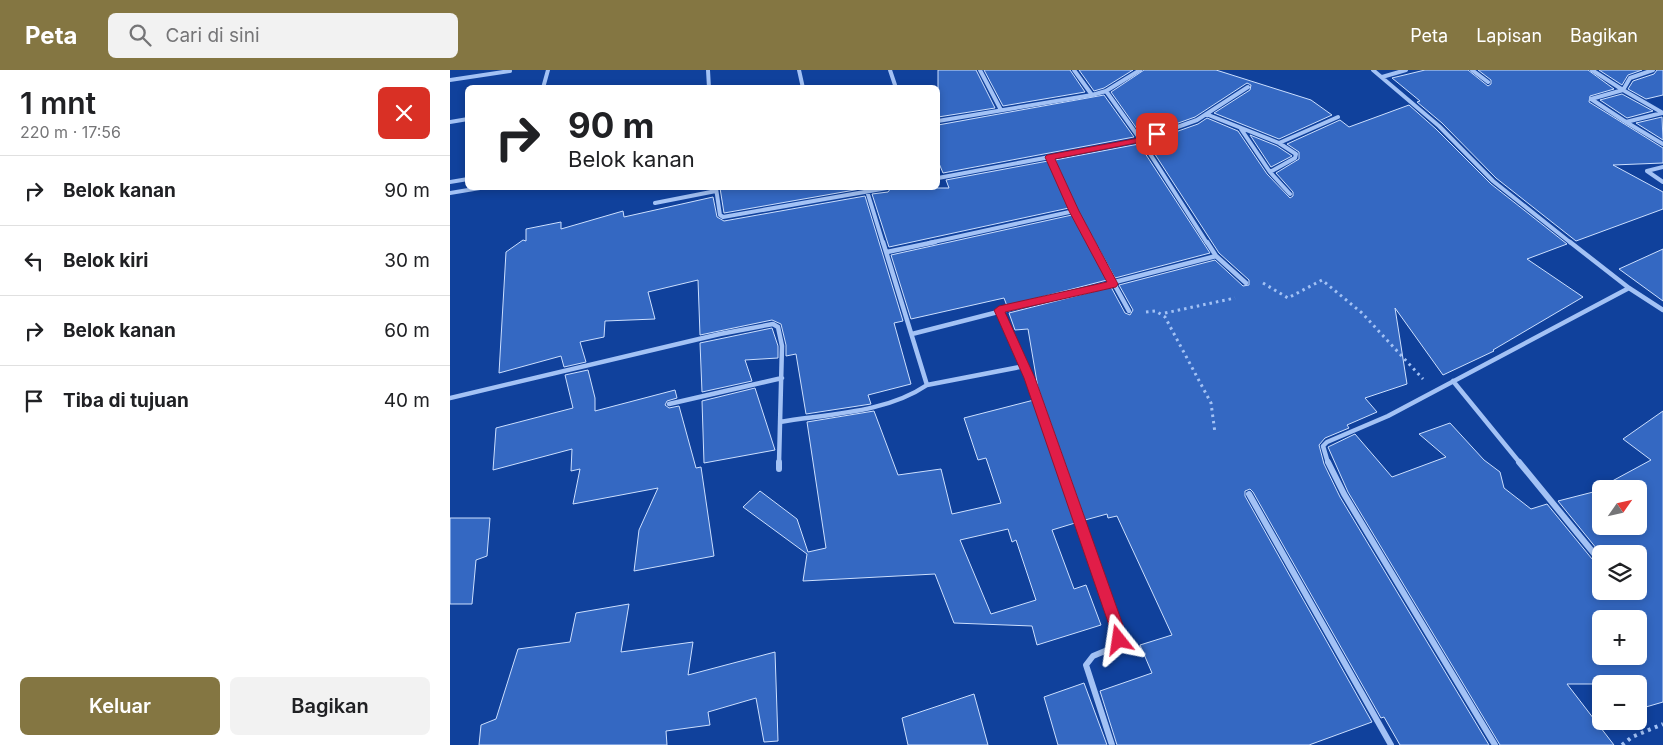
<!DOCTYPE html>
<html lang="id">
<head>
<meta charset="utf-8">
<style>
	:root { --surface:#fff; --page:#f2f2f2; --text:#202124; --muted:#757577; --line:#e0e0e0; --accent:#847642 }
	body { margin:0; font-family:Inter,sans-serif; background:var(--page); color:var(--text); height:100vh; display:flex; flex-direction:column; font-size:19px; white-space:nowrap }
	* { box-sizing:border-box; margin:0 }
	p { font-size:16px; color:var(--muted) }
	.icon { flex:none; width:28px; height:28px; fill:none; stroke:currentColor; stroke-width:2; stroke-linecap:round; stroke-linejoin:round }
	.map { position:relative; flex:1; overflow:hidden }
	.details { display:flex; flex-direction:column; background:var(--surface); width:450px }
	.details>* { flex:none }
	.top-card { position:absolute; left:15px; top:15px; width:475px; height:105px; border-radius:8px; box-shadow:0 2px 8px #0003; background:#fff; color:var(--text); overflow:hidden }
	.needle { width:32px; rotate:56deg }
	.controls { position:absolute; left:1142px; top:410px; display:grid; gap:10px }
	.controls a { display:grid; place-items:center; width:55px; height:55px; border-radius:8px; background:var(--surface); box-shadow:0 2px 8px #0003; font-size:25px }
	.pin { position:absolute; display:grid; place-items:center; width:42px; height:42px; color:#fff; margin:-21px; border-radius:10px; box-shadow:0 2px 8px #0006 }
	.me { position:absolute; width:55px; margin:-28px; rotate:345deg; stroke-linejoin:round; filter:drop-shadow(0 0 4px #0008) }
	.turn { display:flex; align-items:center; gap:18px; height:105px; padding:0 20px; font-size:22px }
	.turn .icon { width:65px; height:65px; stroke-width:2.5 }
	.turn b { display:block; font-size:35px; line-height:42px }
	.round { display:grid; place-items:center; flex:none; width:52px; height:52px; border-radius:8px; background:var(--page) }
	.headline { display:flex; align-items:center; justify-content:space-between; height:85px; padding:0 20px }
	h1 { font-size:30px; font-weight:600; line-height:38px }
	.cta { display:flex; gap:10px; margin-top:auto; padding:10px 20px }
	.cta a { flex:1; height:58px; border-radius:8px; background:var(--accent); color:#fff; font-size:20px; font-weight:600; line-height:58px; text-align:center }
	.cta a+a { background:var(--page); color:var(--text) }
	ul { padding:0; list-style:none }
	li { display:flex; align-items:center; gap:15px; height:70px; padding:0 20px; border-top:1px solid var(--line) }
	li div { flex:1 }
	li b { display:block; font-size:19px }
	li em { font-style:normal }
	header { display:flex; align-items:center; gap:30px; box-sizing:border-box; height:70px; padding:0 25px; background:var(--accent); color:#fff }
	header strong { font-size:24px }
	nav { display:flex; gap:28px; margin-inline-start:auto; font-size:18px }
	.search { width:350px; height:45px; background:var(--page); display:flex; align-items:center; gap:12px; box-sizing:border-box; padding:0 18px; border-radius:8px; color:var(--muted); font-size:19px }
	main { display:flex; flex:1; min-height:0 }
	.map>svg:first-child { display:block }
</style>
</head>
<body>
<header>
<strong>Peta</strong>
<div class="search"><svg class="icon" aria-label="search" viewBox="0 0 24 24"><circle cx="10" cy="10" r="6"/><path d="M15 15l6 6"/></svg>Cari di sini</div>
<nav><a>Peta</a><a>Lapisan</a><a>Bagikan</a></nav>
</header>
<main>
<section class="details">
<div class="headline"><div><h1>1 mnt</h1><p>220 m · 17:56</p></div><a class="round" style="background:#d93025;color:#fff"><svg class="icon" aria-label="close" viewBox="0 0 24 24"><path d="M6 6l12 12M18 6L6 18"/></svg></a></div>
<ul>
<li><svg class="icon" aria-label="right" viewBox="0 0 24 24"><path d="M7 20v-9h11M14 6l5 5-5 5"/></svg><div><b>Belok kanan</b></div><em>90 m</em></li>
<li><svg class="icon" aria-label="left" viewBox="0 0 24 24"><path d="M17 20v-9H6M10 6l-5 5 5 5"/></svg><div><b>Belok kiri</b></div><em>30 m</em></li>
<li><svg class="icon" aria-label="right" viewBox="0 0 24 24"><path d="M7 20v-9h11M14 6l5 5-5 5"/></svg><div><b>Belok kanan</b></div><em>60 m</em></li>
<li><svg class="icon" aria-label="arrive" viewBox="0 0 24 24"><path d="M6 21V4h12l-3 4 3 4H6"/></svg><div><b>Tiba di tujuan</b></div><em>40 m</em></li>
</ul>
<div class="cta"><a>Keluar</a><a>Bagikan</a></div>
</section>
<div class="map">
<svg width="1213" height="675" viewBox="0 0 1213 675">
	<rect width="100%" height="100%" fill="#10419c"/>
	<!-- building -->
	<path fill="#3468c2" stroke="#ccdffe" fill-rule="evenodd" d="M488,0H526L545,38L488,47Z
		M534,0H620L635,22L553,36Z
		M629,0H683L654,18L644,21Z
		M694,0H766L861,30L882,45L829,69L764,43L800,20L801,15L797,13L745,47L692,66L661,22Z
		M975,0H1018L1038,16L1041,14V10L1028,0H1138L1164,19L1140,26L1139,32L1213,78V93L1163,95L1213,122V139L1126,171L1046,108L992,53L967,32L970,31L942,8Z
		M1149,0H1192L1178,5L1172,15Z
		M1207,0H1213V25L1196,29L1178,19L1183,11L1204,4Z
		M1172,24L1203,41L1177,48L1150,30Z
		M654,25L684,67L493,103L488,91V55Z
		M959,35L986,59L1041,114L1117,174L1077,189L1133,227L1043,280L1044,281L993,305L945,238L957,314L915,328L927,342L897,355L899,358L875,368L869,375L874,394L890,427L1039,675H950L934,647L931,648L803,422L800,419L795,421V426L922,652L859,675H667L650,621L702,603L690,575L722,565L667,446L658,448L657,444L635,450L588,318L578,259L565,260L559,243L661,217L675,243L680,245L683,240L669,215L765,190L793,216L799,215V210L769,183L697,72L748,54L757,48L788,61L817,104L840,128L843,126V122L826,103L849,89V82L837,74L890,50L899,57Z
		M1212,47L1213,70L1186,53Z
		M800,65L827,76L842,86L821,97Z
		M689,74L760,183L665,208L627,139L605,90Z
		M598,91L619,138L439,177L422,124L438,122L441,118H499L496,110Z
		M270,118H416L274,143Z
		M415,126L453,251L444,253L461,314L418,325L421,334L356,344L346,284L336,286V275L331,254L322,250L250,265L248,210L198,222L205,249L155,251L154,267L130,272L136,292L114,297L111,286L49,303L56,182L73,170L76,171V159L111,152V159L173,141L174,147L263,127L267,147L274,151Z
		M622,145L657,210L557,236L554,228L461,249L441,185Z
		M1213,179V231L1169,199Z
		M322,258L328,276V288L295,290L302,311L252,322L250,273Z
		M138,300L145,328V341L225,320L227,328L217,331L215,335L219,338L229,336L246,398L251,397L264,486L184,501L189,460L208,418L123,434L130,399L121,401L122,379L43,400L46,358L123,338L115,305Z
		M305,318L325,380L254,393L252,331Z
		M584,330L625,453L602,460L624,519L636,515L651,555L587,575L582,556L504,553L485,504L353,511L357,484L293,437L310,421L347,449L358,482L376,478L357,352L424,341L448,405L491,399L502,444L551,433L536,388L528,390L514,348ZM558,459L562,472L566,470L586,530L541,544L510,470Z
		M1213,341V632L1189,639V614H1117L1164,675H1050L898,422L878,377L905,364L942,407L996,387L969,364L1000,353L1034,390L1050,402L1054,418L1081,439L1097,434L1147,495L1151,497V521H1189V484H1151L1108,431L1151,420V456H1189V419H1154L1156,418L1153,416L1201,390L1173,369ZM1151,549H1189V586H1151Z
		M0,448H40L37,486L26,490L22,534H0Z
		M179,534L171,582L243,572L238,605L325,582L328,671L314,672L306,628L258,642L260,655L216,661L217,675H29L31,655L46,649L68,579L120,572L126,543Z
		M634,613L657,675H608L594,627Z
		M524,624L538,675H458L452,648Z"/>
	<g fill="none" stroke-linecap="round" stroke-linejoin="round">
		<!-- path-far1 -->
		<path stroke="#a3c2f5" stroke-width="3" stroke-dasharray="2.5 4" stroke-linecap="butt" d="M813,213L838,228L872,210L912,243L973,309
			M696,242L706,241L715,247L761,333L765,363
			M715,243L785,228"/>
		<!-- path -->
		<path stroke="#a3c2f5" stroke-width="4" stroke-dasharray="3 4.5" stroke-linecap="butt" d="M1172,675L1182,667L1213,654"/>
		<!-- minor-far2 -->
		<path stroke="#a3c2f5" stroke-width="4" d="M258,0L259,18
			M349,0L353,18
			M440,0L446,18
			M530,0L551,40
			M624,0L642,25
			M923,0L989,56L1043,111L1121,173
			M1022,0L1038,12
			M1142,0L1173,20L1141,29L1176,52L1212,43
			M1203,0L1180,8L1173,20L1213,43
			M932,7L956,0
			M0,10L60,1
			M93,18L98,0
			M656,21L695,76L757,173
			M756,44L829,73L846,84L845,88L820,102
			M488,51L642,25L656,21L690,0
			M0,52L18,49
			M1176,52L1213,74
			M791,59L820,102L840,124
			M829,73L888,47
			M600,87L624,141L641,173
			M1213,97L1197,101L1213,112
			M488,108L691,70L747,50L798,17
			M0,112L18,109
			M266,118L270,145L273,147L437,118
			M417,121L433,173
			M0,123L30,118
			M205,133L266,121
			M479,173L624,141"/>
		<!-- minor-far1 -->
		<path stroke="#a3c2f5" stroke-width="4.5" d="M641,172L679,241
			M757,172L766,186L796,213
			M1120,172L1179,218L1213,240
			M437,182L485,172
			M549,240L580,308L610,393
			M462,264L766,186
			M1003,311L1070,393
			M477,315L575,296
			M0,328L270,264L323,254L328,257L332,276L329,393
			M219,334L332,308
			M330,352C378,344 436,343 477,315L433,172
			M878,393L873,376L877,372L938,346L1179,218"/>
		<!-- minor -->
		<path stroke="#a3c2f5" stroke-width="6" d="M609,392L667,558L669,570L667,576L643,586L636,595L662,675
			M878,392L894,424L1045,675
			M1069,392L1151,492
			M329,399V392
			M799,424L941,675"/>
	</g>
	<!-- route -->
	<path fill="#e11d48" stroke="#92132f" d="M707,62L711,64L710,66L691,72L605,89L629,141L668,214L666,217L555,242L585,308L674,558L676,570L674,575L669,577L664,575L660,558L574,308L544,240L549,236L657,212L619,141L595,87L597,85L689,68Z"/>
</svg>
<div class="controls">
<a><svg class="needle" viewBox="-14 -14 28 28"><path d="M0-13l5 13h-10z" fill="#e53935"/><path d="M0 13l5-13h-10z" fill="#757577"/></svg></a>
<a><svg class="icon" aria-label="layers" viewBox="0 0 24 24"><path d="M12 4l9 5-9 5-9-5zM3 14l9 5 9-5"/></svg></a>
<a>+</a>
<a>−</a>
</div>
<div class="pin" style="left:707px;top:64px;background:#d93025"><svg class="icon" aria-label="arrive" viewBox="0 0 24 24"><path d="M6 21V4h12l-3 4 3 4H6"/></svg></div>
<svg class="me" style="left:669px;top:570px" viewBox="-20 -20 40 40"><path d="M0-17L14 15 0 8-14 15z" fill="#e11d48" stroke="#fff" stroke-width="4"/></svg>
<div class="top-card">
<div class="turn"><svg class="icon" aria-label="right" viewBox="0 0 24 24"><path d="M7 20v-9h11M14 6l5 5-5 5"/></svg><div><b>90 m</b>Belok kanan</div></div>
</div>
</div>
</main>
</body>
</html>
